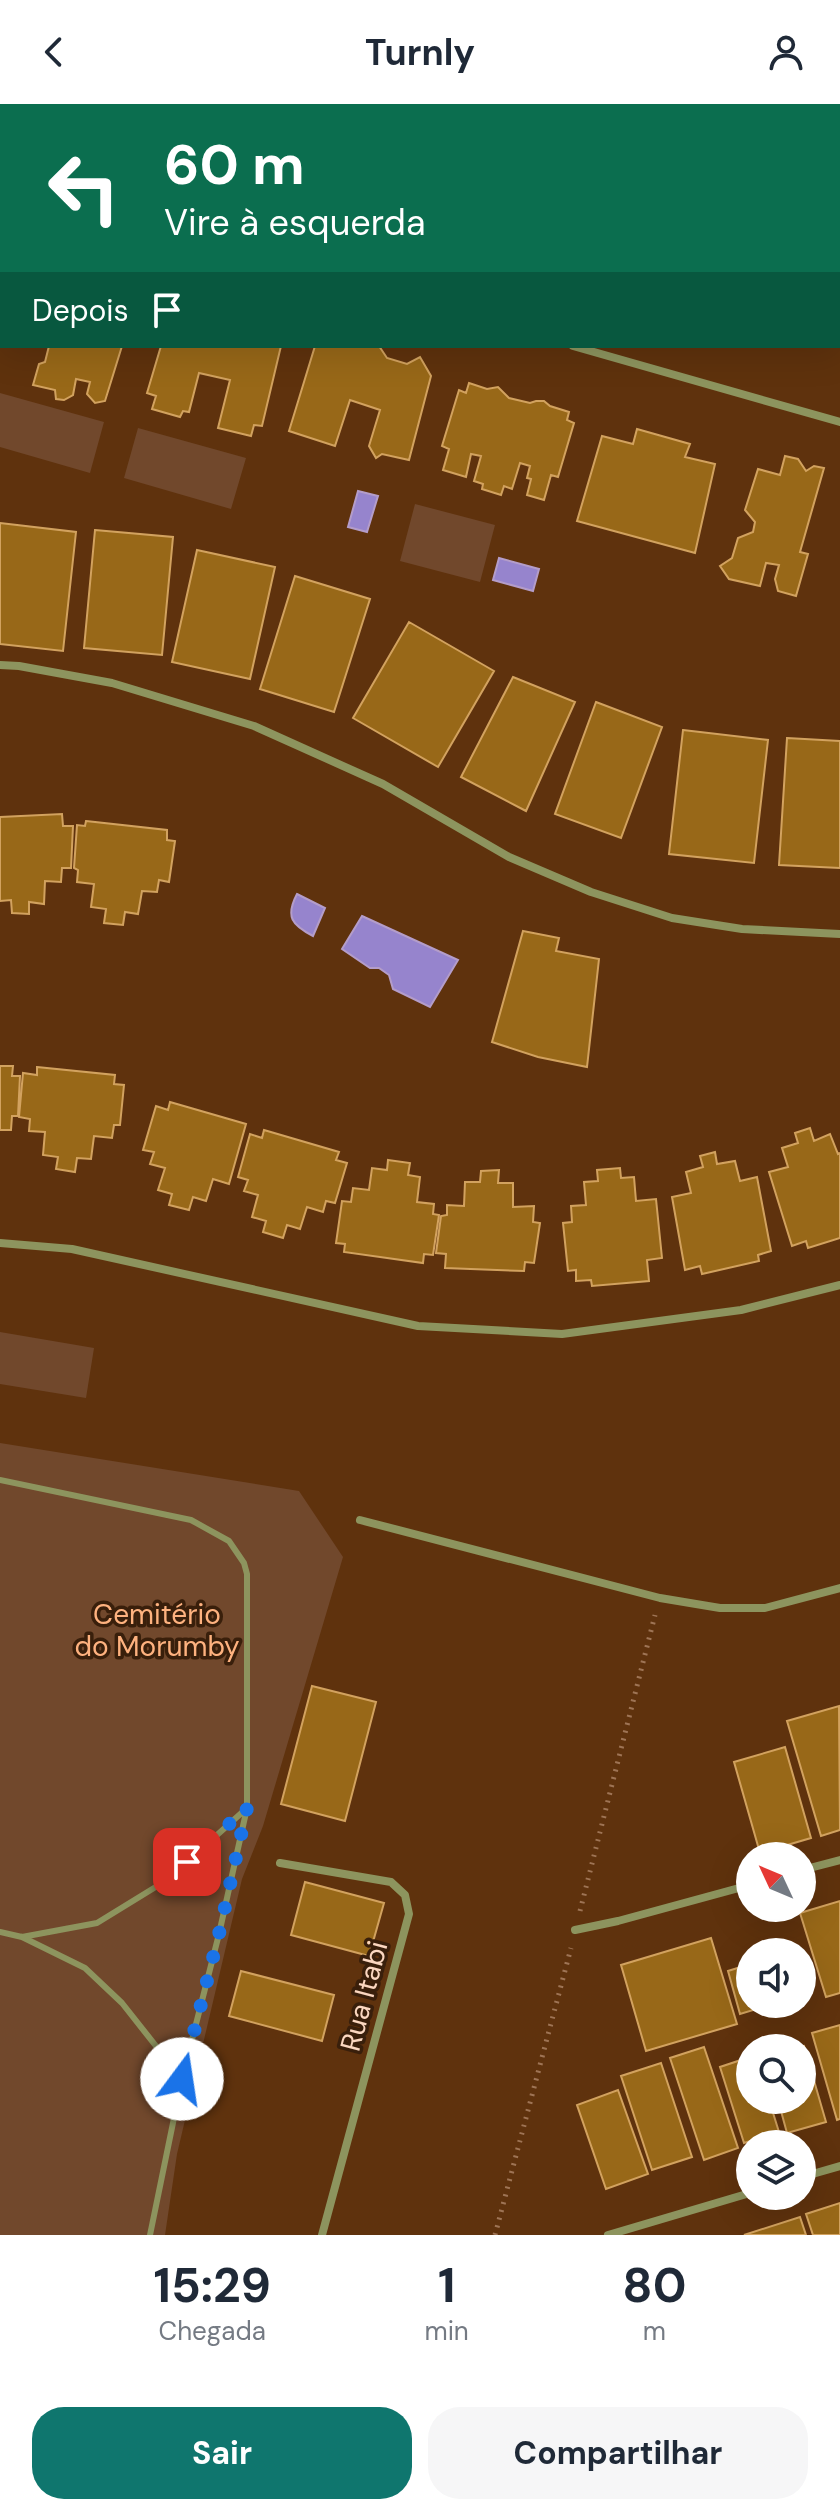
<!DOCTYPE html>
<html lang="pt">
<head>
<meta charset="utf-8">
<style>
	:root { --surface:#fff; --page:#f6f6f7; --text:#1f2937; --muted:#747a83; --accent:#0f766e }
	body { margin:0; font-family:"DM Sans",sans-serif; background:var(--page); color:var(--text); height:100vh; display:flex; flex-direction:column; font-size:30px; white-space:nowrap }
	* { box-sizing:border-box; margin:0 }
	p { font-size:26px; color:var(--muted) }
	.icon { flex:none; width:44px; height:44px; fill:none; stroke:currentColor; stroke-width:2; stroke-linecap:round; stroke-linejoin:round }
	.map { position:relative; height:2131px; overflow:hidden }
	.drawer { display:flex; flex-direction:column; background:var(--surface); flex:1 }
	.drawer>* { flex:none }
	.banner { position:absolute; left:0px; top:0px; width:840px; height:244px; box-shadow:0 8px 32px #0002; background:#0b6e4f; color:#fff; overflow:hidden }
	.needle { width:52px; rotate:314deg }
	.buttons { position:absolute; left:736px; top:1738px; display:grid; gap:16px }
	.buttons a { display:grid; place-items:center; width:80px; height:80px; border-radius:50%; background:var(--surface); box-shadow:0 8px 32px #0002; font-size:40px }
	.pin { position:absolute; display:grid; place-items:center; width:68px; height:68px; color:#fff; margin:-34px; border-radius:16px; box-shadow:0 4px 12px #0006 }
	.me { position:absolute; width:88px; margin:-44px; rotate:14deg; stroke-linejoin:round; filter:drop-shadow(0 0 6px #0008) }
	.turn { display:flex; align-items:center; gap:28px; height:168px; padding:0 32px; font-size:36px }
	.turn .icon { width:104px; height:104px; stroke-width:2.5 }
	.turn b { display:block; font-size:56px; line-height:68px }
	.then { display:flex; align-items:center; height:76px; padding:0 32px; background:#0003; gap:16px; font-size:30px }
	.eta { display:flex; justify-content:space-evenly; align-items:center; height:136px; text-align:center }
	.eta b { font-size:48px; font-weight:700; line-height:56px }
	.cta { display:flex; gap:16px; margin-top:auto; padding:16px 32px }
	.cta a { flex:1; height:92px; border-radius:32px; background:var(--accent); color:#fff; font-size:32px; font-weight:700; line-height:92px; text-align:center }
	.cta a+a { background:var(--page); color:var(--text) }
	header { display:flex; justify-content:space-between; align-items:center; height:104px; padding:0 32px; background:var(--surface); font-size:36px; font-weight:700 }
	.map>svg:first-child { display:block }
</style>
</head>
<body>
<header><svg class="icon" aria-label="back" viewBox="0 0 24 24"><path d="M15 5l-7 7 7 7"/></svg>Turnly<svg class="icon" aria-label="person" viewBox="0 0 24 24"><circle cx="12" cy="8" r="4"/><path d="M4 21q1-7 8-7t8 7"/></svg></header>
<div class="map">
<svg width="840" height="2131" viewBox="0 0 840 2131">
	<rect width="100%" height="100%" fill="#5f320d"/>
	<!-- green -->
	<path fill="#71482c" d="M0,289L104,318L90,369L0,343Z
		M138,324L246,354L231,405L124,374Z
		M415,400L495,421L480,478L400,457Z
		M0,1228L94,1244L86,1294L0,1280Z
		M0,1339L299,1387L343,1453L263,1722L242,1775L177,2050L165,2131H0Z"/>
	<!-- water -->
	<path fill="#9684cd" stroke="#b49dc9" stroke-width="2" d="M358,387L378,392L367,428L348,423Z
		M499,454L539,465L533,487L493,476Z
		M297,790L325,804L313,832C292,821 285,813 297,790Z
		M362,812L458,856L430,903L393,885L389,871L379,864H370L342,845Z"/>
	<!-- building -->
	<path fill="#986818" stroke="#d2a25f" stroke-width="2" d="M121,0H200V2H121Z
		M234,0H354V2H233Z
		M385,0H535V2H385Z
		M570,0H636L643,2H569Z
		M840,111V233H838V122Z
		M49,242H122L105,297L95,299L87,290L90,278L76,275L73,291L64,296L56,295L55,286L33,281L39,260L45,258Z
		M161,242H281L262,322L254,321L251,332L218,324L230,276L199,269L189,308L183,307L180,313L152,305L156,292L147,289Z
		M315,242H379L387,254L407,260L420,253L431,272L409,356L382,350L376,354L369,342L380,306L350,296L335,342L289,327Z
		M469,279L487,285L498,283L509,294L530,299L536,297H544L550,302L569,308L567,316L574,319L558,373L551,371L544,396L527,391L531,375L527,374L530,362L520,359L512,385L504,382L501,391L482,385L483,380L474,377L481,352L471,350L466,373L443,366L449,345L442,342L459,286L466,289Z
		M637,325L690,340L685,353L715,360L695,449L577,417L602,332L633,340Z
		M785,352L798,355L806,367L814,362L824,364L800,448L808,450L796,492L778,487L775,475L779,461L766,459L760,482L729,475L720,462L732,454L738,434L753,428L755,418L745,406L758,365L780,371Z
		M0,419L76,428L63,547L0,540Z
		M95,426L173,433L162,551L84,544Z
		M197,446L275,463L250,575L172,558Z
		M295,472L370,495L334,608L260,585Z
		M409,518L494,567L438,663L353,614Z
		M513,573L575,598L526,707L461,673Z
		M596,598L662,623L621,734L555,710Z
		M683,626L768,636L754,759L669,750Z
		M787,634L840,637V764L779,761Z
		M62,710L63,722H73L71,764H62L61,778L45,777L44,800L29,798V810L12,809L11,796L0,797V713Z
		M86,717L167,726V736L175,737L169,778L159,776L157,788L142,787L138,810L125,808L123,821L104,819L106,805L91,803L94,780L77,778L78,766L74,764L77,721L85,722Z
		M523,827L559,834L556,847L599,855L587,963L538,953L492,938Z
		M0,962H13L12,972H20L18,1012H12L11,1026H0Z
		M37,963L115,971L114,980L124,981L120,1021H114L112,1034L94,1032L91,1055L77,1054L75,1068L56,1065L58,1053L43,1051L45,1028L29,1027L30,1015L19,1013L23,969L37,971Z
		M170,998L246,1020L229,1080L213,1075L206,1097L193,1093L189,1106L169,1101L172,1090L158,1086L165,1064L150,1060L154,1048L143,1046L156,1002L168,1006Z
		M810,1024L814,1037L830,1030L838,1050L840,1049V1134L808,1144L806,1137L792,1142L769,1068L788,1063L782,1044L798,1039L795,1029Z
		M264,1026L339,1048L336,1056L347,1059L335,1099L326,1097L323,1108L307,1103L300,1125L287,1121L283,1134L263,1128L266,1117L252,1113L258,1091L244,1087L248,1076L238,1073L250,1030L262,1034Z
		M715,1048L717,1060L735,1057L740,1077L757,1073L771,1147L758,1151L759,1157L702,1170L700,1162L685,1166L672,1093L691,1089L686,1068L703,1063L700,1052Z
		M388,1056L410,1059L408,1071L420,1073L417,1098L434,1100L433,1110L439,1111L433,1151L424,1150L423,1159L344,1148L345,1140L336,1139L342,1097L351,1098L353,1084L369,1086L372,1064L387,1066Z
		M620,1064L621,1074L634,1073L636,1097L656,1095L662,1154L647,1156L649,1177L592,1182L591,1176L576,1177V1166L568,1167L563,1119L572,1118L571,1102L586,1101L584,1078L598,1077L597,1066Z
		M499,1066L498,1079H513V1103L534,1102L533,1118L540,1119L534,1159L525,1158L524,1167L445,1164L446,1150L436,1149L441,1112L447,1111V1101L464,1102L465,1078H480L481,1067Z
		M312,1582L376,1598L345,1717L281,1700Z
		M839,1602L840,1726L821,1732L787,1617Z
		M785,1643L811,1734L760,1749L734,1658Z
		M305,1778L384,1799L369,1852L291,1831Z
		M840,1797V1889L826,1893L800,1809Z
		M711,1834L737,1920L646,1947L621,1861Z
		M750,1860V1900H773L740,1910L728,1867Z
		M241,1867L334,1891L322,1937L229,1912Z
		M840,1921V2015L837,2016L812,1929Z
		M804,1942L826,2018L787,2029L778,1996H802V1944H796Z
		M704,1943L738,2044L704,2056L670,1954Z
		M750,1953V1996H769L779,2028L744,2039L720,1963Z
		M661,1959L692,2053L652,2066L621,1972Z
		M618,1986L648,2070L606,2085L577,2001Z
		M840,2099V2131H813L806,2110Z
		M800,2113L806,2131H744Z"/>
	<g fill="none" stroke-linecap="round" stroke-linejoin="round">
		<!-- path -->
		<path stroke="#9e7455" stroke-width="5" stroke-dasharray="2 6" stroke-linecap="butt" d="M580,1807L655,1511
			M495,2131L571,1844"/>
		<!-- lane -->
		<path stroke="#8d945e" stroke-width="6" d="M0,1376L191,1416L229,1437L244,1459L247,1470V1704L219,1830L182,1975L150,2131
			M0,1828L22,1833L97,1819L167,1776L247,1704
			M22,1833L85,1864L122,1899L182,1975"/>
		<!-- street -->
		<path stroke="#8d945e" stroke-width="8" d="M0,81H2
			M573,242L840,318
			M0,561L19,562L112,579L254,622L383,680L509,753L591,788L672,814L742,825L840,830
			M0,1139L72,1145L418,1222L562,1230L741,1206L840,1181
			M360,1416L660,1494L720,1504H765L840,1484
			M280,1759L391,1778L405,1791L409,1810L322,2131
			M802,1766L840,1756
			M575,1826L618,1817L750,1781
			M802,2073L840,2062
			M608,2131L750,2089"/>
	</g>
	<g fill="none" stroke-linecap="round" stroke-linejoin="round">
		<!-- route -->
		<path stroke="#1a73e8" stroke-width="14" stroke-dasharray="0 25.2" d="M182,1975L219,1830L247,1704L187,1758"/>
	</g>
	<g text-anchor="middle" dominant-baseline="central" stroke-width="7" stroke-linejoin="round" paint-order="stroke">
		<!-- park labels -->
		<g font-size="28" fill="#feb27f" stroke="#391f0b">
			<text x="157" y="1510">Cemitério<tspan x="157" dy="32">do Morumby</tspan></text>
		</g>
		<!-- street labels -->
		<g font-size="28" fill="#fbd7c0" stroke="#391f0b">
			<text transform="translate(364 1892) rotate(-75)">Rua Itabi</text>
		</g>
	</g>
</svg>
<div class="buttons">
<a><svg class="needle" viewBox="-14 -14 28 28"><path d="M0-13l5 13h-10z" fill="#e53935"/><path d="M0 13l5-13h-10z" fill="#747a83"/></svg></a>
<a><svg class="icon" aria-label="sound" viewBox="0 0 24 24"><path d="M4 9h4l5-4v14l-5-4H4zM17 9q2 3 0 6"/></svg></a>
<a><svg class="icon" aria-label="search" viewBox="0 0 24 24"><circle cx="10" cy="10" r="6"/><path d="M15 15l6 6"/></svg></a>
<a><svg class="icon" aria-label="layers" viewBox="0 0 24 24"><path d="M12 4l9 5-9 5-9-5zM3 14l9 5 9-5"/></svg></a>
</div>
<div class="pin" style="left:187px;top:1758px;background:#d93025"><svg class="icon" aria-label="arrive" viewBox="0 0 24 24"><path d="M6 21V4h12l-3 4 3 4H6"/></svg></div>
<svg class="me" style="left:182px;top:1975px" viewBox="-20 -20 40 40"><circle r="19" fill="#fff"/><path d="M0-13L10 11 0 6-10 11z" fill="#1a73e8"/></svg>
<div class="banner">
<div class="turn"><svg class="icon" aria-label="left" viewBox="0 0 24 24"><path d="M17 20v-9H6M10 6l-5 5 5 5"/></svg><div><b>60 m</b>Vire à esquerda</div></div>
<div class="then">Depois<svg class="icon" aria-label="arrive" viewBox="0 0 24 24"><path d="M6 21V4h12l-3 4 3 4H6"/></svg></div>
</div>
</div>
<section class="drawer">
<div class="eta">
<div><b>15:29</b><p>Chegada</p></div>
<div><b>1</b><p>min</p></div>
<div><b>80</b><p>m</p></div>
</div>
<div class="cta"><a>Sair</a><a>Compartilhar</a></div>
</section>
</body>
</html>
